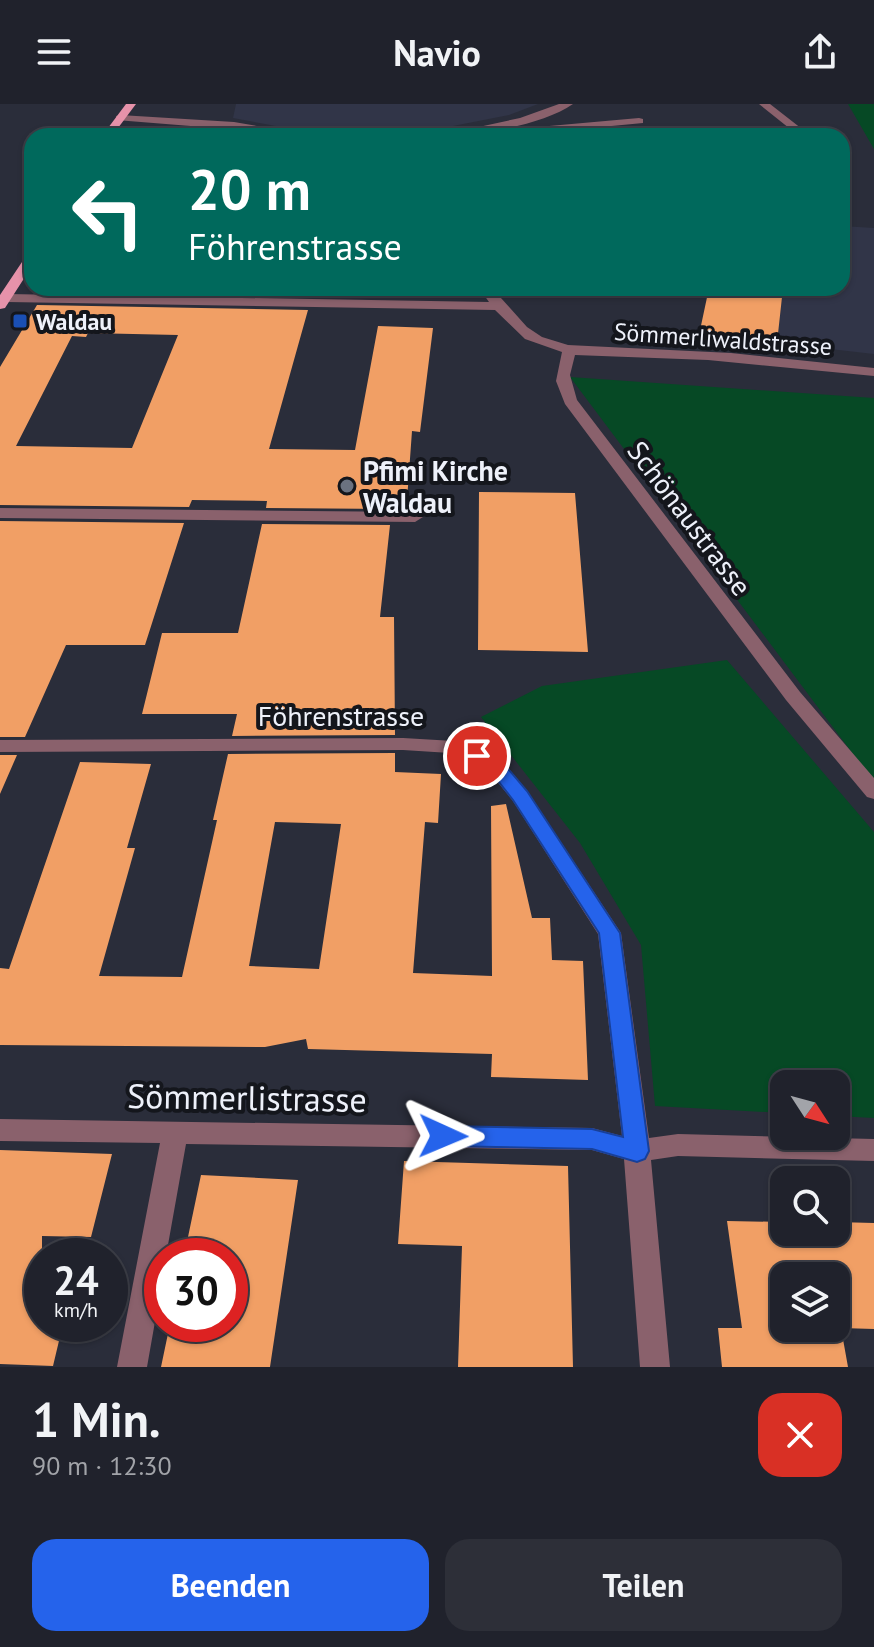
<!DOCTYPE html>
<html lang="de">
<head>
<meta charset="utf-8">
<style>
	:root { --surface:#20222c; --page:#2d2f38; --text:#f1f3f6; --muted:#a2a4a9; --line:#3d3f48; --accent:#2563eb }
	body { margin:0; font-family:"PT Sans",sans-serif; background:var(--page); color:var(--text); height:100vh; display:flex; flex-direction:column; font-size:30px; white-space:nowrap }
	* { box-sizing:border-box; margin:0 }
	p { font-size:26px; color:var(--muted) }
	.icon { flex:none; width:44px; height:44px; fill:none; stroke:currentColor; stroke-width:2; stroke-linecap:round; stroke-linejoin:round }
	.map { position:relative; height:1263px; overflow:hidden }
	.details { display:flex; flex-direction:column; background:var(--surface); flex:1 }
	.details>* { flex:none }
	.banner { position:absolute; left:24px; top:24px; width:826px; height:168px; border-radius:24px; box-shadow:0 2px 6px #0004,0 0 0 2px var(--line); background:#00695c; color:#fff; overflow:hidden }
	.needle { width:52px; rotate:126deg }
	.tools { position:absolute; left:770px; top:966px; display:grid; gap:16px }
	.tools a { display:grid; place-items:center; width:80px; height:80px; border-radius:16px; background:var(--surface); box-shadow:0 2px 6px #0004,0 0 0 2px var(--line); font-size:40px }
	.speed { position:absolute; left:24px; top:1134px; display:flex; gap:16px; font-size:40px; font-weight:700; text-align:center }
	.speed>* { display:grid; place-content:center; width:104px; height:104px; border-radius:50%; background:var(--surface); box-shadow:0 2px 6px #0004,0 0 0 2px var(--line); line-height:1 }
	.speed small { font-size:20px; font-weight:400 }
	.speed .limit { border:12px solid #d22; background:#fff; color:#111 }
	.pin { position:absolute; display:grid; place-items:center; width:68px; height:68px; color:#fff; margin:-34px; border:4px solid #fff; border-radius:50%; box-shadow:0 2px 8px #0007 }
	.me { position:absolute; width:88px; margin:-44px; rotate:91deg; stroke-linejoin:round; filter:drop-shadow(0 0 6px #0008) }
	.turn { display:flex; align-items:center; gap:28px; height:168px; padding:0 32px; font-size:36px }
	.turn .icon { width:104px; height:104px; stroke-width:2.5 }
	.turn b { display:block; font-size:56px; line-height:68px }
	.round { display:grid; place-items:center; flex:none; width:84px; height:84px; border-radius:24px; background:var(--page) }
	.overview { display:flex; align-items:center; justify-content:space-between; height:136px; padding:0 32px }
	h1 { font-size:48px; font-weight:600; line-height:60px }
	.primary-button { display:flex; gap:16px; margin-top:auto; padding:16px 32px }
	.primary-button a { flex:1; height:92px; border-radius:24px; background:var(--accent); color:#fff; font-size:32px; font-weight:600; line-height:92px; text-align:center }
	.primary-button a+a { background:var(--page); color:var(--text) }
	header { display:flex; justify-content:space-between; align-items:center; height:104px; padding:0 32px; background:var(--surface); font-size:36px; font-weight:600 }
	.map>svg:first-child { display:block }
</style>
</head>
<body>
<header><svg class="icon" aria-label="menu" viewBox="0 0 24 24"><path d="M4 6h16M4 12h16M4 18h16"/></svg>Navio<svg class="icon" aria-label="share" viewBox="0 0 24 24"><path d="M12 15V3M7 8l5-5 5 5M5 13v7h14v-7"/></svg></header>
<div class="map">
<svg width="874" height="1263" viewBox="0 0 874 1263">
	<rect width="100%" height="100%" fill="#2a2d3a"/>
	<!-- built -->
	<path fill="#313548" d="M236,0H538L509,11L402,32H330L233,14Z
		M842,122L874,124V250L777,239L783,184H842Z"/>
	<!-- green -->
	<path fill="#064925" d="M848,0H874V45Z
		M570,273L874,294V678Z
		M727,556L874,728V1014L836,1012V980H784V1009L655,1002L641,841L580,739L481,613L542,582Z"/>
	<!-- building -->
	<path fill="#f19f65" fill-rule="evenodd" d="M47,184H314L312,192L45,188Z
		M709,184H783L777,239L699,231Z
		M37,201L308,206L269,345L355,346L378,222L433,224L420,328L412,327L407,396L392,395L391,405L266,404L267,397L192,396L189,403L0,401V263ZM88,229L178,231L132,344L16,342L72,232L86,233Z
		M479,388L575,389L588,548L478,546Z
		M0,417L184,419L145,541H66L25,633H0Z
		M262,420L390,421L380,513H394L395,631L232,632L237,610H142L162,529H238Z
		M395,649V668L441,670L438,719L425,718L413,869L492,872L491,702L506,700L532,814H550L552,856L583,857L588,976L491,973L492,950L308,945L306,935L265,943L0,941V864L9,865L80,658L151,660L127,744H135L99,872L182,873L217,716H213L228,650ZM275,718L341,720L319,865L249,862Z
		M0,651H17L0,690Z
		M0,1046L112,1050L91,1133L42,1132V1220H63L53,1262L0,1260Z
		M404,1057L568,1062L573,1263H458L462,1142L398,1140Z
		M201,1071L298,1076L270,1263H161L170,1220H230V1152H184Z
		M727,1117L784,1118V1128H836V1118L874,1119V1225L841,1224L848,1263H722L718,1224H742ZM784,1172H836V1224H784Z"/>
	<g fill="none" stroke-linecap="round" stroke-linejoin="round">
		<!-- minor -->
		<path fill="#8a616c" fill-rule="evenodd" d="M559,0H573C541,22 476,32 437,32L520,14Z
			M759,0H770L811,32H799Z
			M120,11L234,18L314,32L116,16V12Z
			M639,14L643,15V19L538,29L533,26L538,23Z
			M842,65L847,68L852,82L850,91L844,94Z
			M479,184H492L527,223L542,233L568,241L731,249L874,264V272L708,256L575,251L570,271L577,296L800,588L874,674V695L867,693L786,596L565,300L556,277L562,248L525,235L495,206L7,198L1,194L7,190L489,198Z
			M0,404L415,408L423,413L415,418L0,414Z
			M403,634L454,637L504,659L527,687L617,823L621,829L649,1034L678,1030L874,1035V1057L678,1052L651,1056L670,1263H640L624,1055L592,1046L186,1040L166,1152H162V1178L147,1263H117L160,1039L0,1037V1015L592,1024L622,1032L598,830L513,697L490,669L450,649L403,646L0,648V636Z"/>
		<!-- major -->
		<path fill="#e692aa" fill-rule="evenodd" d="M126,0H136L112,32H102Z
			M32,148V162L5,204L0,205V191L28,149Z"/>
	</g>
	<!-- route -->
	<path fill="#2563eb" stroke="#184099" stroke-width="2" d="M477,646L504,660L527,687L620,829L649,1047L645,1055L637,1058L592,1045L443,1042L434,1039L431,1032L434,1025L443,1022L592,1025L623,1033L599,829L513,696L491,668L468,652L471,648Z"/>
	<!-- markers -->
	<rect fill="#1a4fb4" stroke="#14161c" stroke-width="3" x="12" y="209" width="16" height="16" rx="4"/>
	<circle fill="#6b7280" stroke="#14161c" stroke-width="3" cx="347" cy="382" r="8"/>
	<g text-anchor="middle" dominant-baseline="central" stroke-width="8" stroke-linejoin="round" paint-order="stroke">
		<!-- far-poi labels -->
		<g font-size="24" font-weight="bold" fill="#eef1fa" stroke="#14161c" text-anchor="start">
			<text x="36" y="217">Waldau</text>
		</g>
		<!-- far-street labels -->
		<g font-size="24" fill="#eef1fa" stroke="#14161c">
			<text transform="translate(723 235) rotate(4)">Sömmerliwaldstrasse</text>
		</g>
		<!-- poi labels -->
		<g font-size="28" font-weight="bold" fill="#eef1fa" stroke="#14161c" text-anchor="start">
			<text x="363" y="366">Pfimi Kirche<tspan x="363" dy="32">Waldau</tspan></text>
		</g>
		<!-- street labels -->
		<g font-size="28" fill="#eef1fa" stroke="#14161c">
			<text transform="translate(690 414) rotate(53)">Schönaustrasse</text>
			<text x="341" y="611">Föhrenstrasse</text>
		</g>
		<!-- near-street labels -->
		<g font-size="34" fill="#eef1fa" stroke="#14161c">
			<text transform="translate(247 993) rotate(1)">Sömmerlistrasse</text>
		</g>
	</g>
</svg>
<div class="tools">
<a><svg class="needle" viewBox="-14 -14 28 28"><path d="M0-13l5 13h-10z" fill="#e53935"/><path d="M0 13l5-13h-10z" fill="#a2a4a9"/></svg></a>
<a><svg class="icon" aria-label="search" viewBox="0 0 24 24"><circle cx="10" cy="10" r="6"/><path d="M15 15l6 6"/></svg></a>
<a><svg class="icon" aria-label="layers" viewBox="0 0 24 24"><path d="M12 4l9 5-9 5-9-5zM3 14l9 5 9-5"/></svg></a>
</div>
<div class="speed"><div>24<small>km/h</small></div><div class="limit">30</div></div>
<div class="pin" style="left:477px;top:652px;background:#d93025"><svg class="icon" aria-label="arrive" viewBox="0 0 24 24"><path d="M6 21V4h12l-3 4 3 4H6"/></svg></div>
<svg class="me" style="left:443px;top:1032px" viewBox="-20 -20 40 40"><path d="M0-17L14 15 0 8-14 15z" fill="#2563eb" stroke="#fff" stroke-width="4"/></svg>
<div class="banner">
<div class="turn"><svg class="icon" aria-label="left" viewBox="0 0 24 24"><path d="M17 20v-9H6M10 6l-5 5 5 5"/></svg><div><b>20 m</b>Föhrenstrasse</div></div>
</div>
</div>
<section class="details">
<div class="overview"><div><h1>1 Min.</h1><p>90 m · 12:30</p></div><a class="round" style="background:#d93025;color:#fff"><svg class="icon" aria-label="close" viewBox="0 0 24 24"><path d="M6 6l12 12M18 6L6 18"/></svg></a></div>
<div class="primary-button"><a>Beenden</a><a>Teilen</a></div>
</section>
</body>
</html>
